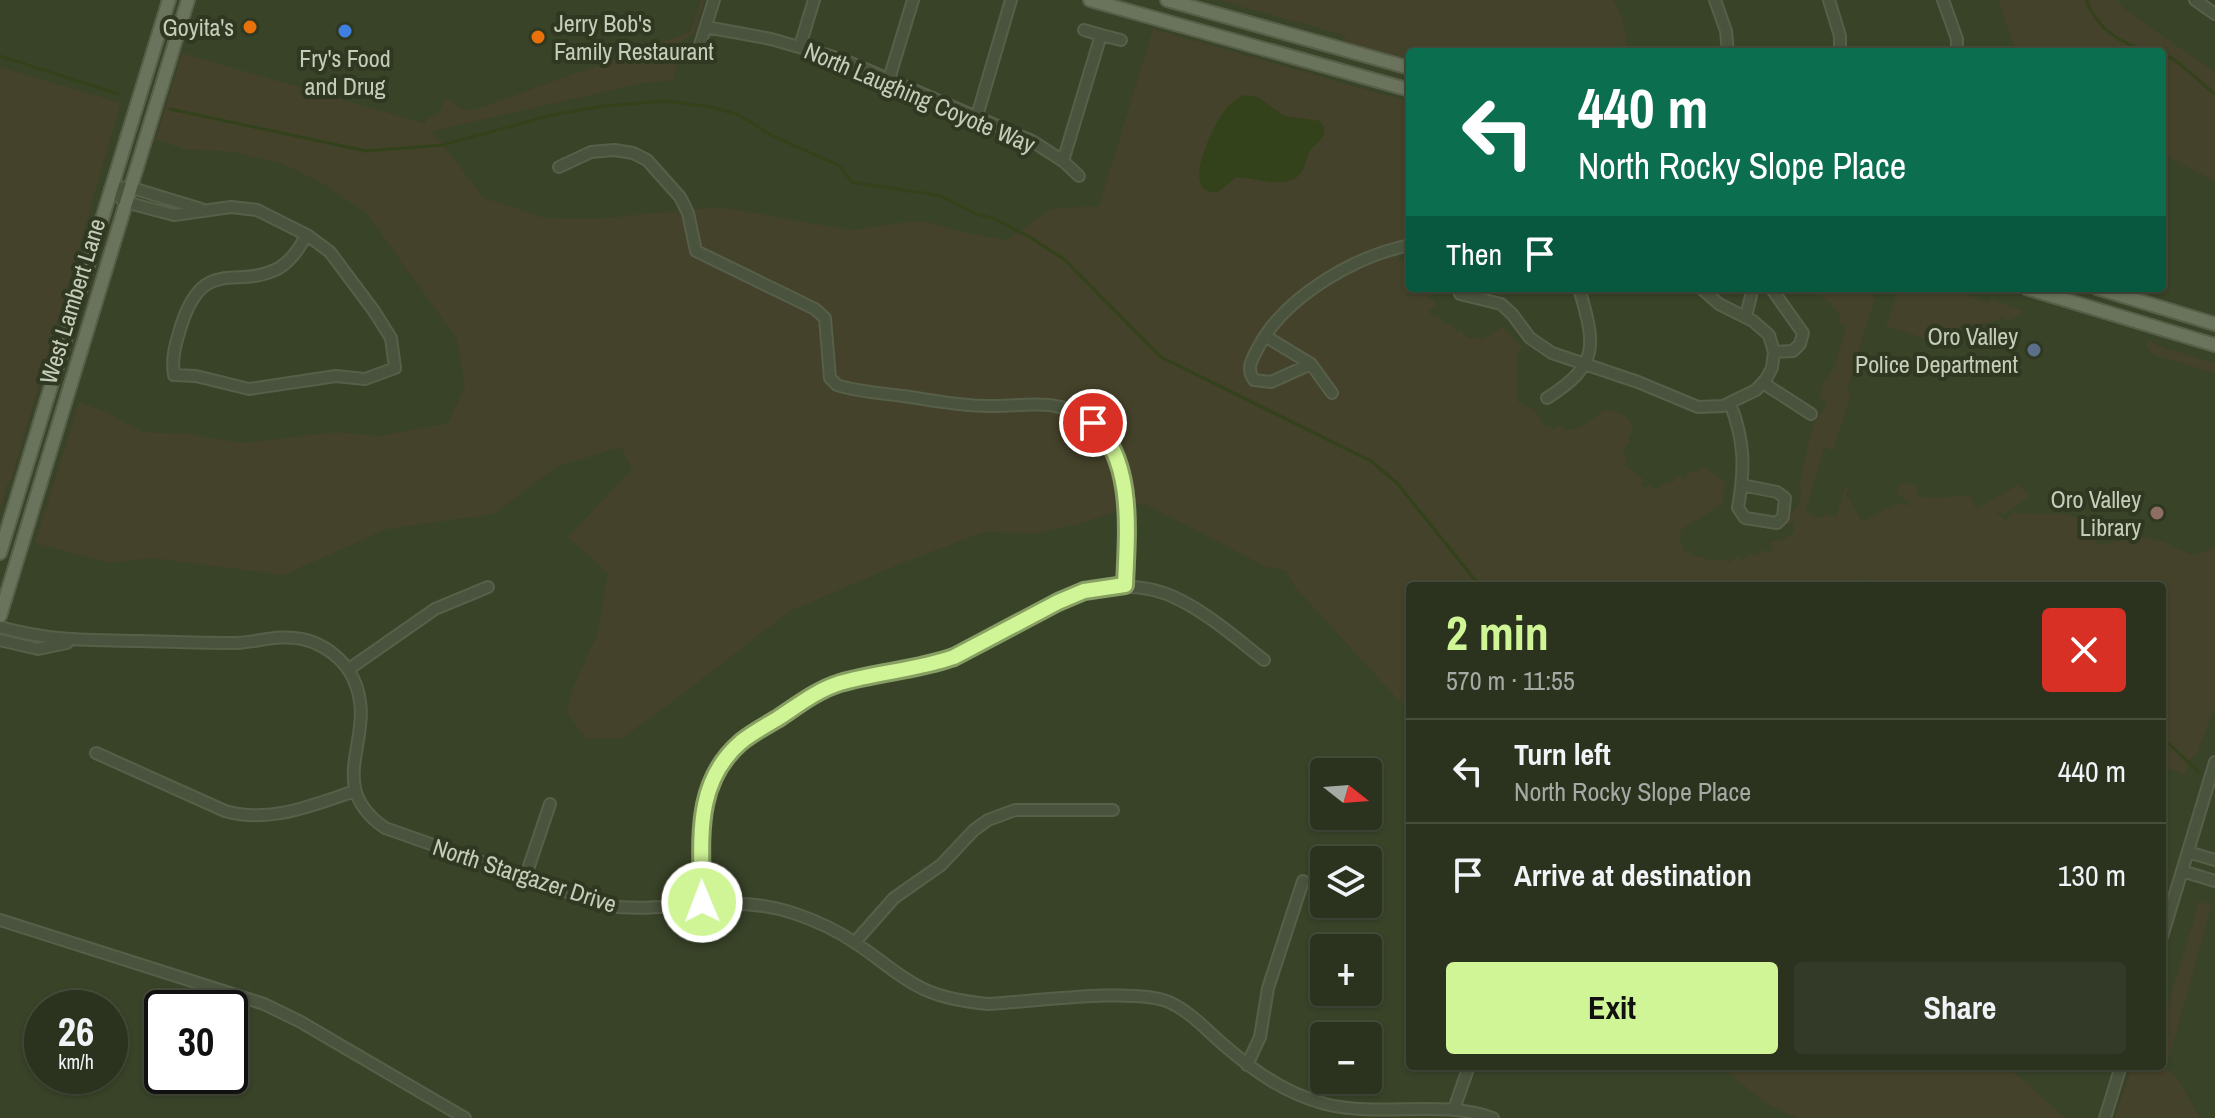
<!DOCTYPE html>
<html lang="en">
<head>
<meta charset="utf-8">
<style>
	:root { --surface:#2b321e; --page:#333a27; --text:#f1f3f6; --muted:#a6aaa4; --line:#474d3c; --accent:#cff596 }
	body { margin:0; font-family:"Archivo Narrow",sans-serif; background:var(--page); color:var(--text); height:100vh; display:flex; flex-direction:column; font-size:30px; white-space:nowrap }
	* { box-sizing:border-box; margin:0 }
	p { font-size:26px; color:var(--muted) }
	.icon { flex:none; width:44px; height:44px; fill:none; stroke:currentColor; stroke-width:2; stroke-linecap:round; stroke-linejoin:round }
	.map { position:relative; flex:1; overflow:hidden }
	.side { position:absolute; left:1406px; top:582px; width:760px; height:488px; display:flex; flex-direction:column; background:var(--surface); border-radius:8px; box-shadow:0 2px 6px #0004,0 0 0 2px var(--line) }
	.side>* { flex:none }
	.banner { position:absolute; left:1406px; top:48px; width:760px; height:244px; border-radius:8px; box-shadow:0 2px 6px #0004,0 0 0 2px var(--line); background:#0b6e4f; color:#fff; overflow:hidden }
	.needle { width:52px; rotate:107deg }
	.tools { position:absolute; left:1310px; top:758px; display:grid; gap:16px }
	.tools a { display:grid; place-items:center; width:72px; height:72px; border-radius:8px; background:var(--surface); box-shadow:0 2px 6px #0004,0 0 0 2px var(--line); font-size:40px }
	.speed { position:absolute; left:24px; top:990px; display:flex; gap:16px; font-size:40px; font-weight:700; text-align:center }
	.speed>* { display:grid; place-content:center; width:104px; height:104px; border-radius:50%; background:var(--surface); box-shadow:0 2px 6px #0004,0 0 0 2px var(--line); line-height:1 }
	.speed small { font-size:20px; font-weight:400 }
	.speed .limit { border:4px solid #111; border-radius:12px; background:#fff; color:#111 }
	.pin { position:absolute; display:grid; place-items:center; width:68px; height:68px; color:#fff; margin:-34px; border:4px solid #fff; border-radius:50%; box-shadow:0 2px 8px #0007 }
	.me { position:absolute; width:88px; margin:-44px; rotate:359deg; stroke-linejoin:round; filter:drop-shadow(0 0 6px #0008) }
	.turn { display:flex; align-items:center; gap:28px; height:168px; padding:0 40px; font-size:36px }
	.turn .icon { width:104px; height:104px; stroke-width:2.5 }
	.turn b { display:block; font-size:56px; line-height:68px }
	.then { display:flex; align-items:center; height:76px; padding:0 40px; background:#0003; gap:16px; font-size:30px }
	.round { display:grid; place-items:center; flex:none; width:84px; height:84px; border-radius:8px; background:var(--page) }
	.headline { display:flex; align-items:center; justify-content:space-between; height:136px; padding:0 40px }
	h1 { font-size:48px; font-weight:800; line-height:60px; color:var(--accent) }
	.cta { display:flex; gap:16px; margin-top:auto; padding:16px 40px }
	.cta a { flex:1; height:92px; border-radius:8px; background:var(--accent); color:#111; font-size:32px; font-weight:800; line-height:92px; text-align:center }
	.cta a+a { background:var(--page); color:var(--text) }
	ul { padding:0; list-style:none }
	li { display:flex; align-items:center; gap:24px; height:104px; padding:0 40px; border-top:2px solid var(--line) }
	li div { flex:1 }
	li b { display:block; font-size:30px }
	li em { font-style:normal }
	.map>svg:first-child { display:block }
</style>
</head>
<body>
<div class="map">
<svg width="2215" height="1118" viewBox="0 0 2215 1118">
	<rect width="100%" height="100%" fill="#394328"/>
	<!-- green -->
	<path fill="#44422a" d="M701,0H705L694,34L682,40L673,80L643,83L432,131L484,198L545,218L593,219L719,207L853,230L912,221L929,222L962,232L1007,240L1050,209L1099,206L1153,29L1410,102V236L1398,254L1400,260H1410V288H1433L1430,298L1437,305L1429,311L1434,318L1439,315L1445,325L1450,322L1457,332L1461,329L1468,338L1479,337L1482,340L1502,327L1522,347L1518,354L1517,401L1536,411L1545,427L1549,425L1552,429L1562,425L1564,429C1581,432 1591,419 1605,410C1620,411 1631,416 1633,431L1628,438L1630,441L1623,450L1627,459L1624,464L1644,480L1640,484L1644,489L1648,485L1658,489L1667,481L1671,484L1679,475L1683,479L1691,470L1695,473L1703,466L1725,482L1723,503L1682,529L1679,536L1684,552L1689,550L1690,554L1715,561L1719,558L1723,561L1726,559L1728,563L1738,556L1741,560L1751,553L1754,556L1765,549L1768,554L1774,549L1769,542L1780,541L1794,533L1793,522L1788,525L1786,521C1790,513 1798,509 1800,500C1802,493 1799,488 1800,482C1804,463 1808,443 1814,425C1817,416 1824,411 1827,403L1819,397L1824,382L1835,366L1846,328L1838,321L1841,317L1829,302L1813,290L1814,288H1871L1874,301L1851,376L1848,390L1850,400L1833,450L1824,448L1806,510L1813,516L1823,517L1825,514L1836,517L1846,484L1850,490L1846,493L1862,522L1897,503L1909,506L1910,501L1896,494L1900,484L1903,482L1918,487V496L1934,498L1969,495L1976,509L2018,485L2029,493L2027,499L2004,514L1998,511L1997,514L2006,520L2016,510L2019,514H2065L2085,520L2082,530L2098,534L2097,545L2144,537L2166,543L2192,555L2215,548V707L2196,756L2191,759L2185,775L2162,767V586H1410V713L1295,587L1286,571L1264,566L1143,503L1079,524L1038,533L984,532L900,564L790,611L654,716L620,739L586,738L566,712L573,688L597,635L608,573L568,537L632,469L621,447L556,467L494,514L387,529L284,575L152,558L110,563L35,543L79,402L102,410L143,432L190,434L243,443L336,432L379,436L448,423L465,386L457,339L367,214L324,184L281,163L232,152L183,149L156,139L182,53L426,124V120L440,112L446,98L463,110L479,108L690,32Z
		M1218,0H1613C1624,17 1626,32 1627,51L1410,52V60L1346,42L1344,35Z
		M1998,0H2118L2124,9L2215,72V181L2162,154V52H2016Z
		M0,67L121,103L11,480H9L0,510Z
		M1898,288H1952V290L1977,298V300L1989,303L1991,299L2023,311L2021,316L2006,322L2003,317L1988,324L1986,322L1975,326L1964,324L1932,341L1886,326Z
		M2147,340L2164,348L2215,363V373L2153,355L2147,347Z
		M2199,902L2212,904L2166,1069L2177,1077L2200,1118H2115L2132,1066H2162V1011H2166Z
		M1720,1066H2008L2065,1118H1798L1767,1104Z"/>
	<!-- water -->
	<path fill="#33421b" d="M1244,95L1258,97L1284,116L1320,121C1329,133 1323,138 1313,147C1305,155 1307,168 1299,175C1283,190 1254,177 1236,177L1218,192C1178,196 1213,126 1224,111C1229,104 1237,99 1244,95Z"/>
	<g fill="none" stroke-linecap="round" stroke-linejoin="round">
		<!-- stream -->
		<path stroke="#33421b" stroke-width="3" d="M2086,0C2098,30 2120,43 2150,52
			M2162,55C2178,57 2200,84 2215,94
			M0,56L118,94
			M170,109L366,151L443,145L552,115L603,106L666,101L711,107L739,115L773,136L840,166L852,182L941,196L976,214L993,218L1028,236L1064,259L1161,357L1371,461L1397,483L1480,586
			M1862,586L1869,581L1878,586
			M2162,737L2200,773"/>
		<defs>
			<path id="minor" d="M1715,0L1726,31L1728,52
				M1829,0L1840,36V52
				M1943,0L1957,39V52
				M2195,0L2215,14
				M706,27L771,39L844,60L1032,141L1063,161L1079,176
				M1084,30L1101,35
				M800,46L814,0
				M698,51L714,0
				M889,79L913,0
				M977,116L1011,0
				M1063,161L1101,35L1121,40
				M559,167L591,152L614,150L633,153L647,160L680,197L688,213L696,251L815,309L825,318L830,378L837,385C857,392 882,393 903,396C931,400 960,406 988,406C1010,407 1033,402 1055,406C1137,420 1127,522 1125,585
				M110,189L125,202L174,215L231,207L257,210L307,235L330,252L374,311L391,338L395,368L365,379L336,376L249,389L196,376L174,375C171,357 176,343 181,326C204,254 236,291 279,268C292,260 299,248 307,235
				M110,189L129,187L201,209
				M1771,288L1803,333L1800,344L1793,351L1774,352
				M1460,294L1501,304L1512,314L1530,338L1552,353L1638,382L1698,407L1723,406L1756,390L1766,379L1772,368L1774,352L1769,335L1753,321L1719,304L1701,288
				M1746,316L1751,296L1750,288
				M1265,336L1311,364L1332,393
				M1311,364L1271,382L1254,380C1245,368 1253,358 1259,346C1286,296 1355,256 1410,245
				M1763,383L1811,414
				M1547,398C1601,364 1595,344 1579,288
				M1730,403C1745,442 1745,468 1738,508L1745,518L1777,523L1783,517L1785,498L1777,492L1742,485
				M0,627C50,641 87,640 138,641C171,642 203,643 236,643C258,642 280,634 302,639C323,643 344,659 353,678C381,736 320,783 385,828L607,906C673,914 730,891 796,914C817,921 838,931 857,944C880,959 902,980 928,991C947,999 968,1002 988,1004C1030,1002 1134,987 1169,1002C1187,1010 1203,1026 1217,1039C1250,1068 1281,1092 1325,1104C1383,1118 1440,1099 1493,1118
				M0,640L38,649L67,643
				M349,669L435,609L488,587
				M96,753L225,811C270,824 312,805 355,791
				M2188,852L2215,860
				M2182,871L2215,881
				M525,878L550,804
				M702,902C702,845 692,784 741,742C752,733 765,726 777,719C797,706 817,690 840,683C878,672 917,670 954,657C1021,622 1102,559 1180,600C1210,615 1237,639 1264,660
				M0,920L264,1004L299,1021L465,1118
				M2162,937L2215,762
				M855,942L894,898L941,865L974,830L988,820L1015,810H1113
				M1247,1065L1260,1037L1268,988L1303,881
				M1454,1109L1469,1066
				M2105,1118L2121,1066"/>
			<path id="major" d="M1090,0L1410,90
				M1167,0L1410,68
				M2026,288L2215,345
				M2097,288L2215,324
				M0,553L169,0
				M0,616L188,0"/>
		</defs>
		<!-- minor casing -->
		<use href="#minor" stroke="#575f49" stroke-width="14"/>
		<!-- major casing -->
		<use href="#major" stroke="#575f49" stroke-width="16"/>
		<!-- minor -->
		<use href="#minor" stroke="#4a533d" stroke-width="10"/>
		<!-- major -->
		<use href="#major" stroke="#6a735b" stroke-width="12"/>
	</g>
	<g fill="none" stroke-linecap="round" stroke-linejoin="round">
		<defs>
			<path id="route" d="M702,902C702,844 692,784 741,742C752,733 765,726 777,719C797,706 817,690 840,683C878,672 917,670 954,657L1058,602L1084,591L1125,585C1127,534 1135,460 1093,423"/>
		</defs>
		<!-- route casing -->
		<use href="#route" stroke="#879f62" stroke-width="20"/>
		<!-- route -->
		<use href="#route" stroke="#cff596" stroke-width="14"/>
	</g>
	<!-- markers -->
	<g fill="#e8710a" stroke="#303821" stroke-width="3">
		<circle cx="250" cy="27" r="8"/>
		<circle cx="538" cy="37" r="8"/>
	</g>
	<circle fill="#3f7fe0" stroke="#303821" stroke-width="3" cx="345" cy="31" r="8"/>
	<circle fill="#5c6f8a" stroke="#303821" stroke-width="3" cx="2034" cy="350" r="8"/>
	<circle fill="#8d6e63" stroke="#303821" stroke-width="3" cx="2157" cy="513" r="8"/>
	<g text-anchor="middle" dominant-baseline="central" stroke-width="8" stroke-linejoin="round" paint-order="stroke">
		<!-- poi labels -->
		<g font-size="24" fill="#c5ccba" stroke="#303821" text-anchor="end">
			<text x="554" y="23" text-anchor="start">Jerry Bob's<tspan x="554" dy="28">Family Restaurant</tspan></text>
			<text x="234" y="27">Goyita's</text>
			<text x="345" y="58" text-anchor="middle">Fry's Food<tspan x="345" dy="28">and Drug</tspan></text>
			<text x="2018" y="336">Oro Valley<tspan x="2018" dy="28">Police Department</tspan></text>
			<text x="2141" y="499">Oro Valley<tspan x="2141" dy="28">Library</tspan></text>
		</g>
		<!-- street labels -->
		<g font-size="24" fill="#c5ccba" stroke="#303821">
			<text transform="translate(920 97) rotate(23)">North Laughing Coyote Way</text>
			<text transform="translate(72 301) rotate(-73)">West Lambert Lane</text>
			<text transform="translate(525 875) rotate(18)">North Stargazer Drive</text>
		</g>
	</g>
</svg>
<div class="tools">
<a><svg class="needle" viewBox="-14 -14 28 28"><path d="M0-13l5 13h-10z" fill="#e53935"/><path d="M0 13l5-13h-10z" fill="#a6aaa4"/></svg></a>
<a><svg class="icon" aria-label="layers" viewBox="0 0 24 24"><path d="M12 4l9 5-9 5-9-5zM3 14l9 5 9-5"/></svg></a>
<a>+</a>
<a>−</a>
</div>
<div class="speed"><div>26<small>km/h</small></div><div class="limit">30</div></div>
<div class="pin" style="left:1093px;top:423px;background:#d93025"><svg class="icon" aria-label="arrive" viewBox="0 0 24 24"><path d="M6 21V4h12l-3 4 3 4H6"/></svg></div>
<svg class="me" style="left:702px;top:902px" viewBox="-20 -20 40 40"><circle r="17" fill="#cff596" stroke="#fff" stroke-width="3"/><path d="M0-11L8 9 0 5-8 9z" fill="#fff"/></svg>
<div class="banner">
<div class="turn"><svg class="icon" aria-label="left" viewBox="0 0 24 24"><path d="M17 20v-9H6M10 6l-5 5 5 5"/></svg><div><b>440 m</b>North Rocky Slope Place</div></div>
<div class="then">Then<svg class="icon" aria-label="arrive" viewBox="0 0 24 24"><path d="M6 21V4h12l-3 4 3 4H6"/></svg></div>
</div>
<section class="side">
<div class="headline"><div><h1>2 min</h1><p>570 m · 11:55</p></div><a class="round" style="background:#d93025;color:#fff"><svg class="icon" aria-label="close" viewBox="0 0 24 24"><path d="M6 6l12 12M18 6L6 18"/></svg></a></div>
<ul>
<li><svg class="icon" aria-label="left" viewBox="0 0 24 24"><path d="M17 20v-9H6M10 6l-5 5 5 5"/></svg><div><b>Turn left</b><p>North Rocky Slope Place</p></div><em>440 m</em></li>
<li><svg class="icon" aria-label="arrive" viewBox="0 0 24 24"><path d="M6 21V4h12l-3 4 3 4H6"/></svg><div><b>Arrive at destination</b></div><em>130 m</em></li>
</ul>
<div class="cta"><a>Exit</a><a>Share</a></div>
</section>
</div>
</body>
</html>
